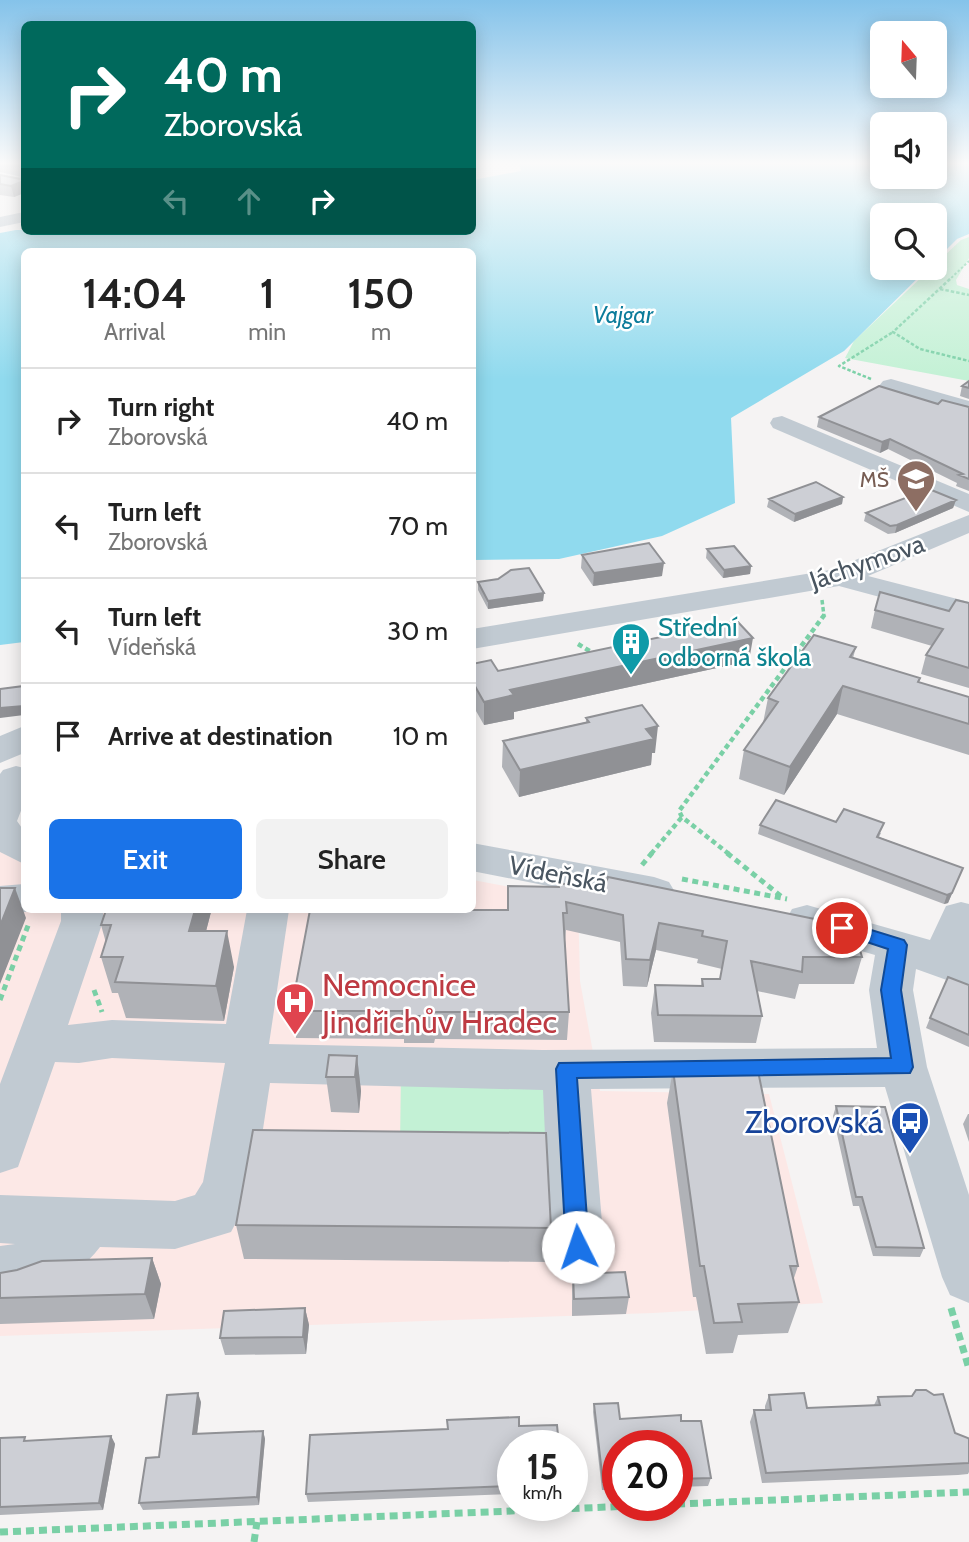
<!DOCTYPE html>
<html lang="en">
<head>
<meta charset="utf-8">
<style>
	:root { --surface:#fff; --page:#f2f2f2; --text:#222; --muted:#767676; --line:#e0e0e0; --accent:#1a73e8 }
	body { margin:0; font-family:Cabin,sans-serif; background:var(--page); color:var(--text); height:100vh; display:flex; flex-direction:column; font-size:26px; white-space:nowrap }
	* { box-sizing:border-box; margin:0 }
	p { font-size:23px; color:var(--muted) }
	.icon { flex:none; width:38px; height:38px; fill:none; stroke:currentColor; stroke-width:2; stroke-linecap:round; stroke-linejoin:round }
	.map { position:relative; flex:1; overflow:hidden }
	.side { position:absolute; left:21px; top:248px; width:455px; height:665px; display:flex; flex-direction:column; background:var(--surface); border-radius:10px; box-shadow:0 4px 18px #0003 }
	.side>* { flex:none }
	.banner { position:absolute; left:21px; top:21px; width:455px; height:214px; border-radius:10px; box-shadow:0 4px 18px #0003; background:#00695c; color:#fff; overflow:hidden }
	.needle { width:46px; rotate:341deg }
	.tools { position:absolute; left:870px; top:21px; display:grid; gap:14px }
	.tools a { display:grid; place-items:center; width:77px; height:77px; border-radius:10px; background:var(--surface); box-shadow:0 4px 18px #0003; font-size:35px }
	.speed { position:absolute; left:497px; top:1430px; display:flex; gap:14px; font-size:35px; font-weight:700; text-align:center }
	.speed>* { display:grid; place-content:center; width:91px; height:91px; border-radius:50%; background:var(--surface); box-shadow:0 4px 18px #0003; line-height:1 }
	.speed small { font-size:18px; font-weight:400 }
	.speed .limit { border:10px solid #d22; background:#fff; color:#111 }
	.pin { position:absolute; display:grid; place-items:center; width:60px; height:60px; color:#fff; margin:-30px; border:4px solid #fff; border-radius:50%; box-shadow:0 2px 7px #0007 }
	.me { position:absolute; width:77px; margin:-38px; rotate:356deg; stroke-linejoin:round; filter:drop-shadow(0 0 5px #0008) }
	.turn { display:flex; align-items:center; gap:24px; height:147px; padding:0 28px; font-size:32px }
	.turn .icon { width:91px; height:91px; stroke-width:2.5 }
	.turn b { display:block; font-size:49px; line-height:60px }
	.lanes { display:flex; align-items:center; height:66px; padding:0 28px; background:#0003; justify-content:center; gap:35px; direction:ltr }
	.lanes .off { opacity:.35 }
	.eta { display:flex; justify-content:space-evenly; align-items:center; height:119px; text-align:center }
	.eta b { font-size:42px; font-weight:600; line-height:49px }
	.cta { display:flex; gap:14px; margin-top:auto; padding:14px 28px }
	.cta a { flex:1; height:80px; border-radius:10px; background:var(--accent); color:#fff; font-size:28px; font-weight:600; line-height:80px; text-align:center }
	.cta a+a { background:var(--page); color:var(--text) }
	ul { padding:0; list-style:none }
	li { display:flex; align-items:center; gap:21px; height:105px; padding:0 28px; border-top:2px solid var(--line) }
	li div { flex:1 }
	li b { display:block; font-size:26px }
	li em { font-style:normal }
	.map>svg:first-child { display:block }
</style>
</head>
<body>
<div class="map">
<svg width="969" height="1542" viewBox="0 0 969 1542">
	<rect width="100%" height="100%" fill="#f5f3f3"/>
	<!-- medical -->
	<path fill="#fce8e6" d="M24,834V910H472L473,880L578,900L580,981L600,1091L769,1094L823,1303L653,1313L0,1336V846Z"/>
	<!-- green -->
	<path fill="#c3f1d5" d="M969,237V258L956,280L957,285L969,289V381L845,358L854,341L961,240Z
		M401,1069L542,1070L549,1151L400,1147Z"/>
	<!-- water -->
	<path fill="#90daee" d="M519,163H882V177H934L935,163H969V234L957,239L935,261L934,215H882V268H928L844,351L731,418L735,503L662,536L559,559L473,560L472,252H24V642L0,645V233L16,230L472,231L473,180L521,171Z"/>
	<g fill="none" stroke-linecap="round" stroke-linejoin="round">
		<!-- path-far5 -->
		<path stroke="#7ad0a6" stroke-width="2" stroke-dasharray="2.5 2" stroke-linecap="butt" d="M948,281L969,261"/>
		<!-- path-far4 -->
		<path stroke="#7ad0a6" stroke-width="2.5" stroke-dasharray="3.5 2" stroke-linecap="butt" d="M950,279L893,332L920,349L969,361
			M940,289L969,295
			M871,379L839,366L893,332"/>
		<!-- path-far3 -->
		<path stroke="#7ad0a6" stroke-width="3.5" stroke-dasharray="4.5 2.5" stroke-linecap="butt" d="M822,600L824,616"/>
		<!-- path-far2 -->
		<path stroke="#7ad0a6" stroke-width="4.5" stroke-dasharray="5 3.5" stroke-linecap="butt" d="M578,644L593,653
			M651,854L682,817
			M729,854L682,817L679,811L825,614"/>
		<!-- path-far1 -->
		<path stroke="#7ad0a6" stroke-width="5" stroke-dasharray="6 4.5" stroke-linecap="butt" d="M727,853L782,897
			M642,865L652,853
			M682,879L787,899
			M94,990L102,1012
			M0,1000L29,923"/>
		<!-- path -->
		<path stroke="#7ad0a6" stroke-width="7" stroke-dasharray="8 5" stroke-linecap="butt" d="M951,1308L969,1369
			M677,1504L969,1492
			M0,1532L657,1505
			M254,1542L257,1522"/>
		<!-- minor -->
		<path fill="#c1cad2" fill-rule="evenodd" d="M24,212V222L0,227V217Z
			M891,379L969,401V416L883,391L879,386L883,381Z
			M782,416L969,494V512L773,428L770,423L773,418Z
			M969,515V533L868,576L969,602V621L839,586L472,649V629L830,570Z
			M24,726V753L0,763V736Z
			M16,766L24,768V803L17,821L24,831V864L0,852V774L3,770Z
			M472,843L654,877L669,882L675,892L669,902L654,907L472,871Z
			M24,884V910H37L0,916V886Z
			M961,902L969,904V988L916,969L913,990L927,1067L969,1195V1303L950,1295L942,1277L885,1087L591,1089L604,1247L596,1265L577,1272L558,1265L550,1247L543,1090L270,1083L254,1188L231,1232L175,1249L100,1247C76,1279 39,1295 0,1298V1246L15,1244L0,1243V1195L175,1201L195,1195L203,1182L225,1063L112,1058L79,1063L55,1062L18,1167L0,1173V1084L61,921V910H103V921L68,1025L112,1020L226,1024L247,910H289L269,1044L542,1050L877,1048L869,990L875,955L792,931L786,920L792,909L807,905L930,940L946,906Z"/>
	</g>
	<!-- wall -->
	<path fill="#b0b2b7" d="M0,163H24V193L14,197L0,195V176L21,179L22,177L0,172Z
		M969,381V399L960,396L962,386Z
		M938,404L969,407V491L956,486L957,483L888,449L880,453L817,427L819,417Z
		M843,497L842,504L794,522L767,507L769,499Z
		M956,500L953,508L895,533L888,534L864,521L866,513Z
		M707,549L751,566L750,574L723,578L706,558Z
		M582,555L662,576L593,586L581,568Z
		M498,579L544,593L543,601L488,609L478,590V582Z
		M969,603V688L921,674L926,655L932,646L871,628L875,610L949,611Z
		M856,647L853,658L919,682L969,724V755L837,714L784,795L739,779L744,750L763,723L768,698Z
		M749,661L514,712V719L484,725L472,704V664L498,671Z
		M586,718L655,753H652L651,765L519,797L502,767L503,741L586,722Z
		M836,822L881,833L879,837L963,868L948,903L944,904L758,834L760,825Z
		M508,886L862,957L854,984H799L795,999L757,991L762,1016L756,1043L654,1042L651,1013L655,985L701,986L702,979H720L722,969L697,963L698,959L656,950L647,987L623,986L620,942L566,930L565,940L569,1012L567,1040L435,1039L434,1043H404V1039L296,1038L291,1011L507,910Z
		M211,912L206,931L234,967L224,1021L126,1018L118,993H112L101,957L106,943L101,925Z
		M969,985V1047L926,1028L930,1018Z
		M357,1056L361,1091L359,1113L331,1112L326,1077Z
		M673,1070L798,1266L793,1281L799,1302L788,1333L738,1335L733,1353L706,1354L696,1297H693L667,1103Z
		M836,1106L924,1248L920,1257L873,1256L859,1206H853L833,1116Z
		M968,1114H969V1142L963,1124Z
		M236,1225L551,1228L548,1262L244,1259Z
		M152,1258L161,1284L154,1319L0,1324V1273Z
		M573,1274L629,1297L626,1314L572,1316V1291Z
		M305,1308L309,1325L306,1354L225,1355L220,1338Z
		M769,1395L807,1408L874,1405L878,1397L969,1439V1472L968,1474L958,1475L762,1483L750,1422L754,1410H765V1406Z
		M201,1402L197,1434L263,1431L265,1439L259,1505L143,1510L139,1503L159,1457Z
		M594,1404L620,1419L681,1421L711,1478L708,1486L677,1487V1446H618V1490H602L593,1412Z
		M111,1436L115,1444L103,1510L0,1515V1438L27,1441Z
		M513,1446V1494L308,1502L306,1494Z"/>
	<!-- shaded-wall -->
	<path fill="#909195" d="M24,181V193L14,197L11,186Z
		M890,439L888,449L880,453L882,442Z
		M843,497L842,504L794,522L795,514Z
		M956,500L953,508L895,533L897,525Z
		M664,563L662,576L593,586L594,573Z
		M751,566L750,574L723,578L724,570Z
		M544,593L543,601L488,609V601Z
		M753,638L749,661L514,712V719L484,725V702L510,690Z
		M843,686L837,714L784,795L790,767Z
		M24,706V715L0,718V708Z
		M658,726L655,753H652L651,765L519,797L520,770L646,729Z
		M963,868L948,903L944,904L947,895Z
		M15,888L26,918L0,984V926Z
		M195,910H211V912L197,966L189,931Z
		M659,923L656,950L647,987L650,960Z
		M227,931L234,967L224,1021L216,986Z
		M357,1056L361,1091L359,1113L355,1077Z
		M152,1258L161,1284L154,1319L145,1294Z
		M305,1308L309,1325L306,1354L303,1337Z
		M198,1393L201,1402L196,1442L193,1434Z
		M263,1431L265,1439L259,1505L257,1497Z
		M111,1436L115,1444L103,1510L99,1503Z"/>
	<!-- building -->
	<path fill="#cdcfd5" stroke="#909195" stroke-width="2" d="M9,163H24V181L11,186L0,184V175L21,179L24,167Z
		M969,381V388L962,386Z
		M879,386L938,404L942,400L969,407V479L959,475L963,474L890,439L882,442L819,417Z
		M816,482L843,497L795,514L769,499Z
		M929,489L956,500L897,525L890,526L866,513Z
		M649,543L664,563L594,573L582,555Z
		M734,546L751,566L724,570L707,549Z
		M529,568L544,593L488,601L478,582L498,579L511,570Z
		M880,592L949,611L956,600L969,603V668L926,655L943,629L875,610Z
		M737,621L753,638L510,690L514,695L484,702L472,681V664L491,660L498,671Z
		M814,635L856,647L850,657L920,678L918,682L969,697V724L843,686L790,767L744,750L778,702L768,698Z
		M24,686V706L0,708V689Z
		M642,705L658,726L646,729L654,739L520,770L503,741L589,722L586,718Z
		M776,800L836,822L844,809L884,823L877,837L963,868L952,893L947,895L760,825Z
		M608,877L849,926L854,929L862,957H803L802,972L751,961L762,1016L658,1015L655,985L703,986L702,979H720L727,941L702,936L703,931L659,923L650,960L626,959L623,915L566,902L567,913H563L569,1012H433V1016H402L403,1011H291L310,910H508V886L559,887V883L603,892Z
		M0,888H15L0,926Z
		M106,910H195L189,931H227L216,986L115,982L123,957H101L111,925H101Z
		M948,977L969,985V1035L930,1018Z
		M329,1055L357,1056L355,1077H326Z
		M673,1070L758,1071L798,1266H790L799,1302L738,1304L742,1322L714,1323L704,1266H700Z
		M836,1106L885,1107L924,1248L876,1247L862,1197H856Z
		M253,1130L546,1133L551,1228L236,1225Z
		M152,1258L145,1294L0,1298V1273L17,1270L42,1261Z
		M625,1272L629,1297L574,1299L573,1274Z
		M305,1308L303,1337L220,1338L224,1311Z
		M916,1390H926L934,1395L943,1394L955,1433L968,1438L969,1439V1463L766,1473L754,1410H771L769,1395L804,1393L807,1408L880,1405L878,1397L912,1396Z
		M198,1393L193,1434L263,1431L257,1497L139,1503L146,1458L159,1457L167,1395Z
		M618,1403L620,1419L681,1415V1421H701L711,1478L677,1479V1446H618V1482H603L594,1404Z
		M519,1417V1426L557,1425L559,1446H513V1486L306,1494L310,1435L448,1429L447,1420Z
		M111,1436L99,1503L0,1507V1438L25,1437L24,1441Z"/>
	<!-- sky -->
	<linearGradient id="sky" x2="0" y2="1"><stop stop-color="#85c3ea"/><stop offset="0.43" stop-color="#fafafa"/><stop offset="1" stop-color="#fafafa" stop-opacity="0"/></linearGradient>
	<rect width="969" height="379" fill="url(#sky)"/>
	<!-- route -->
	<path fill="#1a73e8" stroke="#114b97" stroke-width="2" d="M842,921L904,940L907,945L901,990L913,1067L910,1073L577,1078L589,1247L586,1255L578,1258L569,1255L566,1247L556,1069L559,1063L891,1058L881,990L888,949L836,932L833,928Z"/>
	<!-- icons -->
	<defs>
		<symbol id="school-pin" viewBox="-11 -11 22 30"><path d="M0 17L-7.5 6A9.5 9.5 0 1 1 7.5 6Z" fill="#8d6e63" stroke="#fff"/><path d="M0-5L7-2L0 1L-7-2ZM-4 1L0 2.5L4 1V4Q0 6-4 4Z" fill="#fff"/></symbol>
		<symbol id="building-pin" viewBox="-11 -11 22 30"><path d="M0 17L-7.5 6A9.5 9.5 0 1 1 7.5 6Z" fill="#0f9aa8" stroke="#fff"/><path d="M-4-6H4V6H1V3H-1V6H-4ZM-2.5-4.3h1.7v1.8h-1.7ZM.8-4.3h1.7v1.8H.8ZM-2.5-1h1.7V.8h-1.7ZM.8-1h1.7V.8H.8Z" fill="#fff"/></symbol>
		<symbol id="hospital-pin" viewBox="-11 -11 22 30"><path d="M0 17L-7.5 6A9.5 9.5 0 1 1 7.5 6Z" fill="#e0444e" stroke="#fff"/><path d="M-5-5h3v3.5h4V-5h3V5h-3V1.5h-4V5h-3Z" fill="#fff"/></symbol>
		<symbol id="bus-pin" viewBox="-11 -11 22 30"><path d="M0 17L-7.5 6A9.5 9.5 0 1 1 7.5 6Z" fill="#1a4fb4" stroke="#fff"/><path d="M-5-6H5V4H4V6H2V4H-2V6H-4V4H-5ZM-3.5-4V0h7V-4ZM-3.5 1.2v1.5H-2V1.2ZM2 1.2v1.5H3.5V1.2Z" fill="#fff"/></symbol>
	</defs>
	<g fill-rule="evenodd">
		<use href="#school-pin" x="894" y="457" width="44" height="60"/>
		<use href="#building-pin" x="609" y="620" width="44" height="60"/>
		<use href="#hospital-pin" x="273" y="980" width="44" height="60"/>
		<use href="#bus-pin" x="888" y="1099" width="44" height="60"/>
	</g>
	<g text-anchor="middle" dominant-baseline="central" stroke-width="5" stroke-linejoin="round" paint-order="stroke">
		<!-- far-education labels -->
		<g font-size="21" fill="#785e54" stroke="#fff" text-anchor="end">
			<text x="889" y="479">MŠ</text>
		</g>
		<!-- far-water labels -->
		<g font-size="23" font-style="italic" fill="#0c7c9b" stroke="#fff">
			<text x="623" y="315">Vajgar</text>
		</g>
		<!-- street labels -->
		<g font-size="26" fill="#4a5661" stroke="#fff">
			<text transform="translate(867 562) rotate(-19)">Jáchymova</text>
			<text transform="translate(558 874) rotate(11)">Vídeňská</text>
		</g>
		<!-- culture labels -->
		<g font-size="26" fill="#0d838f" stroke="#fff" text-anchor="start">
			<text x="658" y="627">Střední<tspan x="658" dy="30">odborná škola</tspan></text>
		</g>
		<!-- near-health labels -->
		<g font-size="32" fill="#be3a42" stroke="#fff" text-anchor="start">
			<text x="322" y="984">Nemocnice<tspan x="322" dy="37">Jindřichův Hradec</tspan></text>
		</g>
		<!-- near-transit labels -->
		<g font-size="32" fill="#164399" stroke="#fff" text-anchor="end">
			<text x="883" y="1121">Zborovská</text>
		</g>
	</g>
</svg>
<div class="tools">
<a><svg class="needle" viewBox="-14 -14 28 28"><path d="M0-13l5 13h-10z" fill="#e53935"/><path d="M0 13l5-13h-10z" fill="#767676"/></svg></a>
<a><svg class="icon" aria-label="sound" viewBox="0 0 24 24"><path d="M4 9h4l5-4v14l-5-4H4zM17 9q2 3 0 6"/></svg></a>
<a><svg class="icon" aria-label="search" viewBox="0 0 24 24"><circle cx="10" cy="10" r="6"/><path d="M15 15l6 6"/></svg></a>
</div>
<div class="speed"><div>15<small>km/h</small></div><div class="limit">20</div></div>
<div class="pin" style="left:842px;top:928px;background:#d93025"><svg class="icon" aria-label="arrive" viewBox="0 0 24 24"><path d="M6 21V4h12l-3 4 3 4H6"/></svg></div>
<svg class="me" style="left:578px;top:1247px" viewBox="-20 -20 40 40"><circle r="19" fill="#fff"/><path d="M0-13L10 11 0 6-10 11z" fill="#1a73e8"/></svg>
<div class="banner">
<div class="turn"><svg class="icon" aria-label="right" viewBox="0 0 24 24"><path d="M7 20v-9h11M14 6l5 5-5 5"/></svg><div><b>40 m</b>Zborovská</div></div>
<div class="lanes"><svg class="icon off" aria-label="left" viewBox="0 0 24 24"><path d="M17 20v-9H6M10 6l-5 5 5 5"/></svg><svg class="icon off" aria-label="ahead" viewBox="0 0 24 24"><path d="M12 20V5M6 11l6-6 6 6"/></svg><svg class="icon" aria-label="right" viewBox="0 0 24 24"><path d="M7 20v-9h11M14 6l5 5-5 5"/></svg></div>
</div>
<section class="side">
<div class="eta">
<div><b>14:04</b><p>Arrival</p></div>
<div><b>1</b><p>min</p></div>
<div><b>150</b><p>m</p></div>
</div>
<ul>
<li><svg class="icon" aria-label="right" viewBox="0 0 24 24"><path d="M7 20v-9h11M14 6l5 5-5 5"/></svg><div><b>Turn right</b><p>Zborovská</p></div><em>40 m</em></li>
<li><svg class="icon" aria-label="left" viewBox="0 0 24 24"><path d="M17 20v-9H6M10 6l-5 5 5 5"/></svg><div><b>Turn left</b><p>Zborovská</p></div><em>70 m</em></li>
<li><svg class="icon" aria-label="left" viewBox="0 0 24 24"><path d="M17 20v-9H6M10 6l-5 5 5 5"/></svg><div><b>Turn left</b><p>Vídeňská</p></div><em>30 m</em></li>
<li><svg class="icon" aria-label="arrive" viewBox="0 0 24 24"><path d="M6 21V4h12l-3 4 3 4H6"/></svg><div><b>Arrive at destination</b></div><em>10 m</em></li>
</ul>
<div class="cta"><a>Exit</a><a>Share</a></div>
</section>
</div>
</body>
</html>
